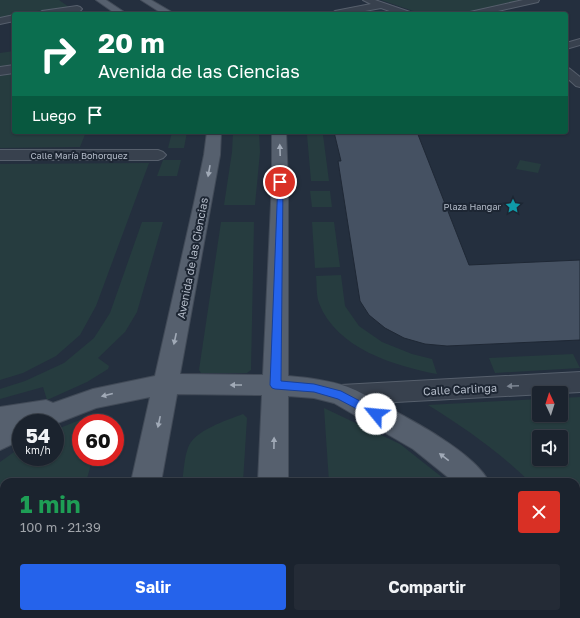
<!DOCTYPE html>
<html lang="es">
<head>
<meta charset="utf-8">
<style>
	:root { --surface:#1b232e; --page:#242b36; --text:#f1f3f6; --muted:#a0a4aa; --line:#39404a; --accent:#2563eb }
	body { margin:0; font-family:"Golos Text",sans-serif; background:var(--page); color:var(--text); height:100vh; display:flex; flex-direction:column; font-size:15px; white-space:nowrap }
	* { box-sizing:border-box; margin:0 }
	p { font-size:13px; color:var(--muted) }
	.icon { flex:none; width:22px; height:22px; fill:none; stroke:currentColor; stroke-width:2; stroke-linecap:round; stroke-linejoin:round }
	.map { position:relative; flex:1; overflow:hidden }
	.panel { position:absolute; left:0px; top:478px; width:580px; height:140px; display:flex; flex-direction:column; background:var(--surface); border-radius:12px 12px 0 0; box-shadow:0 1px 3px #0004,0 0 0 1px var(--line) }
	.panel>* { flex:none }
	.banner { position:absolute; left:12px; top:12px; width:556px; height:122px; border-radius:4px; box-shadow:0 1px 3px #0004,0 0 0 1px var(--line); background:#0b6e4f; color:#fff; overflow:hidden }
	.needle { width:26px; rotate:356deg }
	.buttons { position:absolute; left:532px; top:386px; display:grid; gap:8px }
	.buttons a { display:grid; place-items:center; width:36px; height:36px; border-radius:4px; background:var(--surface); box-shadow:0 1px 3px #0004,0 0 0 1px var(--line); font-size:20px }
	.speed { position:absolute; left:12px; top:414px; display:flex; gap:8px; font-size:20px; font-weight:700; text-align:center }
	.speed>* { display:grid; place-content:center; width:52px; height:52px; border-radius:50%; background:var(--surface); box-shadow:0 1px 3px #0004,0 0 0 1px var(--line); line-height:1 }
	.speed small { font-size:10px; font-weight:400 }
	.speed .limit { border:6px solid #d22; background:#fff; color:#111 }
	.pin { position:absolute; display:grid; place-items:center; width:34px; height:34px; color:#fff; margin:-17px; border:2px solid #fff; border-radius:50%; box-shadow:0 1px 4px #0007 }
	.me { position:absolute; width:44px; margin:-22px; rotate:298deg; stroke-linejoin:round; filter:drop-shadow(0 0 3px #0008) }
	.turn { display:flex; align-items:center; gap:14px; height:84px; padding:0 20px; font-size:18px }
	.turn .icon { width:52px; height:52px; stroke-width:2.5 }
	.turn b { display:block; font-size:28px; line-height:34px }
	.then { display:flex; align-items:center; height:38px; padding:0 20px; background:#0003; gap:8px; font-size:15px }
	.round { display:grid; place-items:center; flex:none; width:42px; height:42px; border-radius:4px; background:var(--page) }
	.head { display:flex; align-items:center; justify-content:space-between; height:68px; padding:0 20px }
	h1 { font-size:24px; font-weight:700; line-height:30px; color:#1e9e55 }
	.cta { display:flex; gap:8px; margin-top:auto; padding:8px 20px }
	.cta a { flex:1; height:46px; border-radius:4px; background:var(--accent); color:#fff; font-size:16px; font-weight:700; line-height:46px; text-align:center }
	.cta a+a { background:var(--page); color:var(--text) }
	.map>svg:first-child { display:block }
</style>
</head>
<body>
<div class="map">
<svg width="580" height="618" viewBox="0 0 580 618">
	<rect width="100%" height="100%" fill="#242f3e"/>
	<!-- green -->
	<path fill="#263c3f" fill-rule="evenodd" d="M0,0H59L69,7L14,14V15L0,18Z
		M381,0H521L457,14H422Z
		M14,51V64L0,67V53Z
		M14,73V132H86L80,147L0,148V76Z
		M172,132H187L184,148H168Z
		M233,132H259L260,152L255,205H224L232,152Z
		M307,135H323L329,181H311Z
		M163,160H181L177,176H157Z
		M520,160L541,164L538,173L516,169Z
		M149,163L96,306L80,335L56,356L23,373L0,380V164Z
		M310,191H330L332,207H312Z
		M142,222H163L137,312L125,332L98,358L109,366L108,369L87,382L47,400L43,387L0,399V389L25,381L64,363L94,338L110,313Z
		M221,222H254L251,370L247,373H201L199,370Z
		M312,222H334L340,267L315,268Z
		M341,275L345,306L359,326L382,342L412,354L432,359L437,374C394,366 336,348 319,303C316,295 317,284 316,276Z
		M573,354L580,368L495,373L489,358Z
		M580,397V536L576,531V482H530C498,451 465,428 428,405L539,399V415H561V398ZM539,437H561V459H539Z
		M324,408L400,444L448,482H329Z
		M243,414L247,418L243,482H182C184,471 184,458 188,448C193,431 227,420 243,414Z
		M92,415L94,423H81V457H93L86,482H4V614H47L46,618H0V462L21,447V457H55V430Z
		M161,614H234V618H161Z
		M337,614H552L554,618H338Z"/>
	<!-- building -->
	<path fill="#455162" stroke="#1f2835" d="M334,132H417L469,265L580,260V340L447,346L425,344L404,338L385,328L369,315L360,301L338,161H341Z"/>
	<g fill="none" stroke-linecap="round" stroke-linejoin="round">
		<defs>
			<path id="minor" d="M363,0H375L410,12L412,14H398L381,8L349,14H330L335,11L371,4Z
				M523,0H539L538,2L485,14H468L470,12Z
				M77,6L80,7L82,9L80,11L61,14H37L42,11Z
				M14,15V21L0,24V18Z
				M580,39V45L566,49V43Z
				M14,65V73L0,75V67Z
				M566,67L570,69L580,77V87L576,86L566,77Z
				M0,150H158L163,152L166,155L163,158L158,160H0Z
				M580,372V392L341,405L332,402L328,395L332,388L341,385Z"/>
			<path id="major" d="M96,0H106L127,14H116Z
				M141,0H151L175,14H163Z
				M207,132H221L220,155L180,374L263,375L272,182V132H286L288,182V376C309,378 328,380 348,387C359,391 370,398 381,404C410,419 475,453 489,482H454L413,449L334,403L314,398L288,396V482H258L262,395L177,394L161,482H131L150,397L96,408L55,424V423H21V440L0,450V407L46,400L53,403L93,389L155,376L194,203L204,155Z
				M576,595L580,597V618H561L559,614H576Z
				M101,614H137V618H101Z
				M252,614H288V618H252Z"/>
		</defs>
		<!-- minor casing -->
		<use href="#minor" stroke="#565f6c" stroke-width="2"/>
		<!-- major casing -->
		<use href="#major" stroke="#414a57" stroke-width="2"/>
		<!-- minor -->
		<use href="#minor" fill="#38414e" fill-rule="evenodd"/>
		<!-- major -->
		<use href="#major" fill="#56606e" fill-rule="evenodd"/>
	</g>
	<!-- one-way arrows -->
	<defs><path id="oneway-solid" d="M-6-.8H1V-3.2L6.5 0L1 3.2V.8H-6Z"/></defs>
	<g fill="#a1aab7">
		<use href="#oneway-solid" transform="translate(280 150) rotate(-92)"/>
		<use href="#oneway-solid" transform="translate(209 171) rotate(100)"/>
		<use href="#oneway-solid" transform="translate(175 339) rotate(102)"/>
		<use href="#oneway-solid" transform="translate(236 385) rotate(-180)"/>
		<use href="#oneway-solid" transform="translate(107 395) rotate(166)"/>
		<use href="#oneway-solid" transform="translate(159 422) rotate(102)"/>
		<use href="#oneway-solid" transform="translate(274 443) rotate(-89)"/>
		<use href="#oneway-solid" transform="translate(444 457) rotate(-143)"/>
	</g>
	<use fill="#7c8592" href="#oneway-solid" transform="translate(513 386) rotate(177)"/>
	<!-- route -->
	<path fill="#2563eb" stroke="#184099" d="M278,180L283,182L281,381L314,384L341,391L379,411L381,414L379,417L376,419L372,417L338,399L314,392L275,389L272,388L270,385Z"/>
	<!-- icons -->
	<defs>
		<symbol id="sight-bare" viewBox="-9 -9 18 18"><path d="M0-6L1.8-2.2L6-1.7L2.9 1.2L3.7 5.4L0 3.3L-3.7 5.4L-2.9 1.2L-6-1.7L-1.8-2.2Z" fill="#0f9aa8" stroke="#1d2633" stroke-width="2.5" paint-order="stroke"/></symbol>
	</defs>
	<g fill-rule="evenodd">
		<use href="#sight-bare" x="502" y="195" width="22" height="22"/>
	</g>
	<g text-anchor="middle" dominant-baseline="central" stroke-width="4" stroke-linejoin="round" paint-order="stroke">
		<!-- far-street labels -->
		<g font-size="9" fill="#b4bcc9" stroke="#1d2633">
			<text x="79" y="155">Calle María Bohorquez</text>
		</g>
		<!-- far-poi labels -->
		<g font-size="9" fill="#b4bcc9" stroke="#1d2633" text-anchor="end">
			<text x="501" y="206">Plaza Hangar</text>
		</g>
		<!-- street labels -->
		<g font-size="11" fill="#b4bcc9" stroke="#1d2633">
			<text transform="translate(192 258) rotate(-79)">Avenida de las Ciencias</text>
			<text transform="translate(460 389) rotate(-3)">Calle Carlinga</text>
		</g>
	</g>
</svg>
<div class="buttons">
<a><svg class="needle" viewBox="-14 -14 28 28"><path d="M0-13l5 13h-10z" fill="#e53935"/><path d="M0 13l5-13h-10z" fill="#a0a4aa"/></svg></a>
<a><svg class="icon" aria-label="sound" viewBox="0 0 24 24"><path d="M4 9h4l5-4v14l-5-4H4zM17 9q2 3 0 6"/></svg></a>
</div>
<div class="speed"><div>54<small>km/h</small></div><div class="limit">60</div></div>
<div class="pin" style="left:280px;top:182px;background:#d93025"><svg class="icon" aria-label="arrive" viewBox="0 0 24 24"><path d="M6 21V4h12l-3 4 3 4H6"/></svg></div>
<svg class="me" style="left:376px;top:414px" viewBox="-20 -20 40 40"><circle r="19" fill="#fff"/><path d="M0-13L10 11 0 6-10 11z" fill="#2563eb"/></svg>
<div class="banner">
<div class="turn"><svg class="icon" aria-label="right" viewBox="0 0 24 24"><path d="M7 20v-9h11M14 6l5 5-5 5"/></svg><div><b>20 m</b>Avenida de las Ciencias</div></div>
<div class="then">Luego<svg class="icon" aria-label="arrive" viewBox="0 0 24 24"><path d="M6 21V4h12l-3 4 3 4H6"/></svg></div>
</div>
<section class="panel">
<div class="head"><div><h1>1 min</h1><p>100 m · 21:39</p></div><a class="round" style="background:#d93025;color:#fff"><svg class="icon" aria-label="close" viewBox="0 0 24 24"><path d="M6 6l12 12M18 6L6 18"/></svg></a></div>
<div class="cta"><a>Salir</a><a>Compartir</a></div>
</section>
</div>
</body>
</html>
